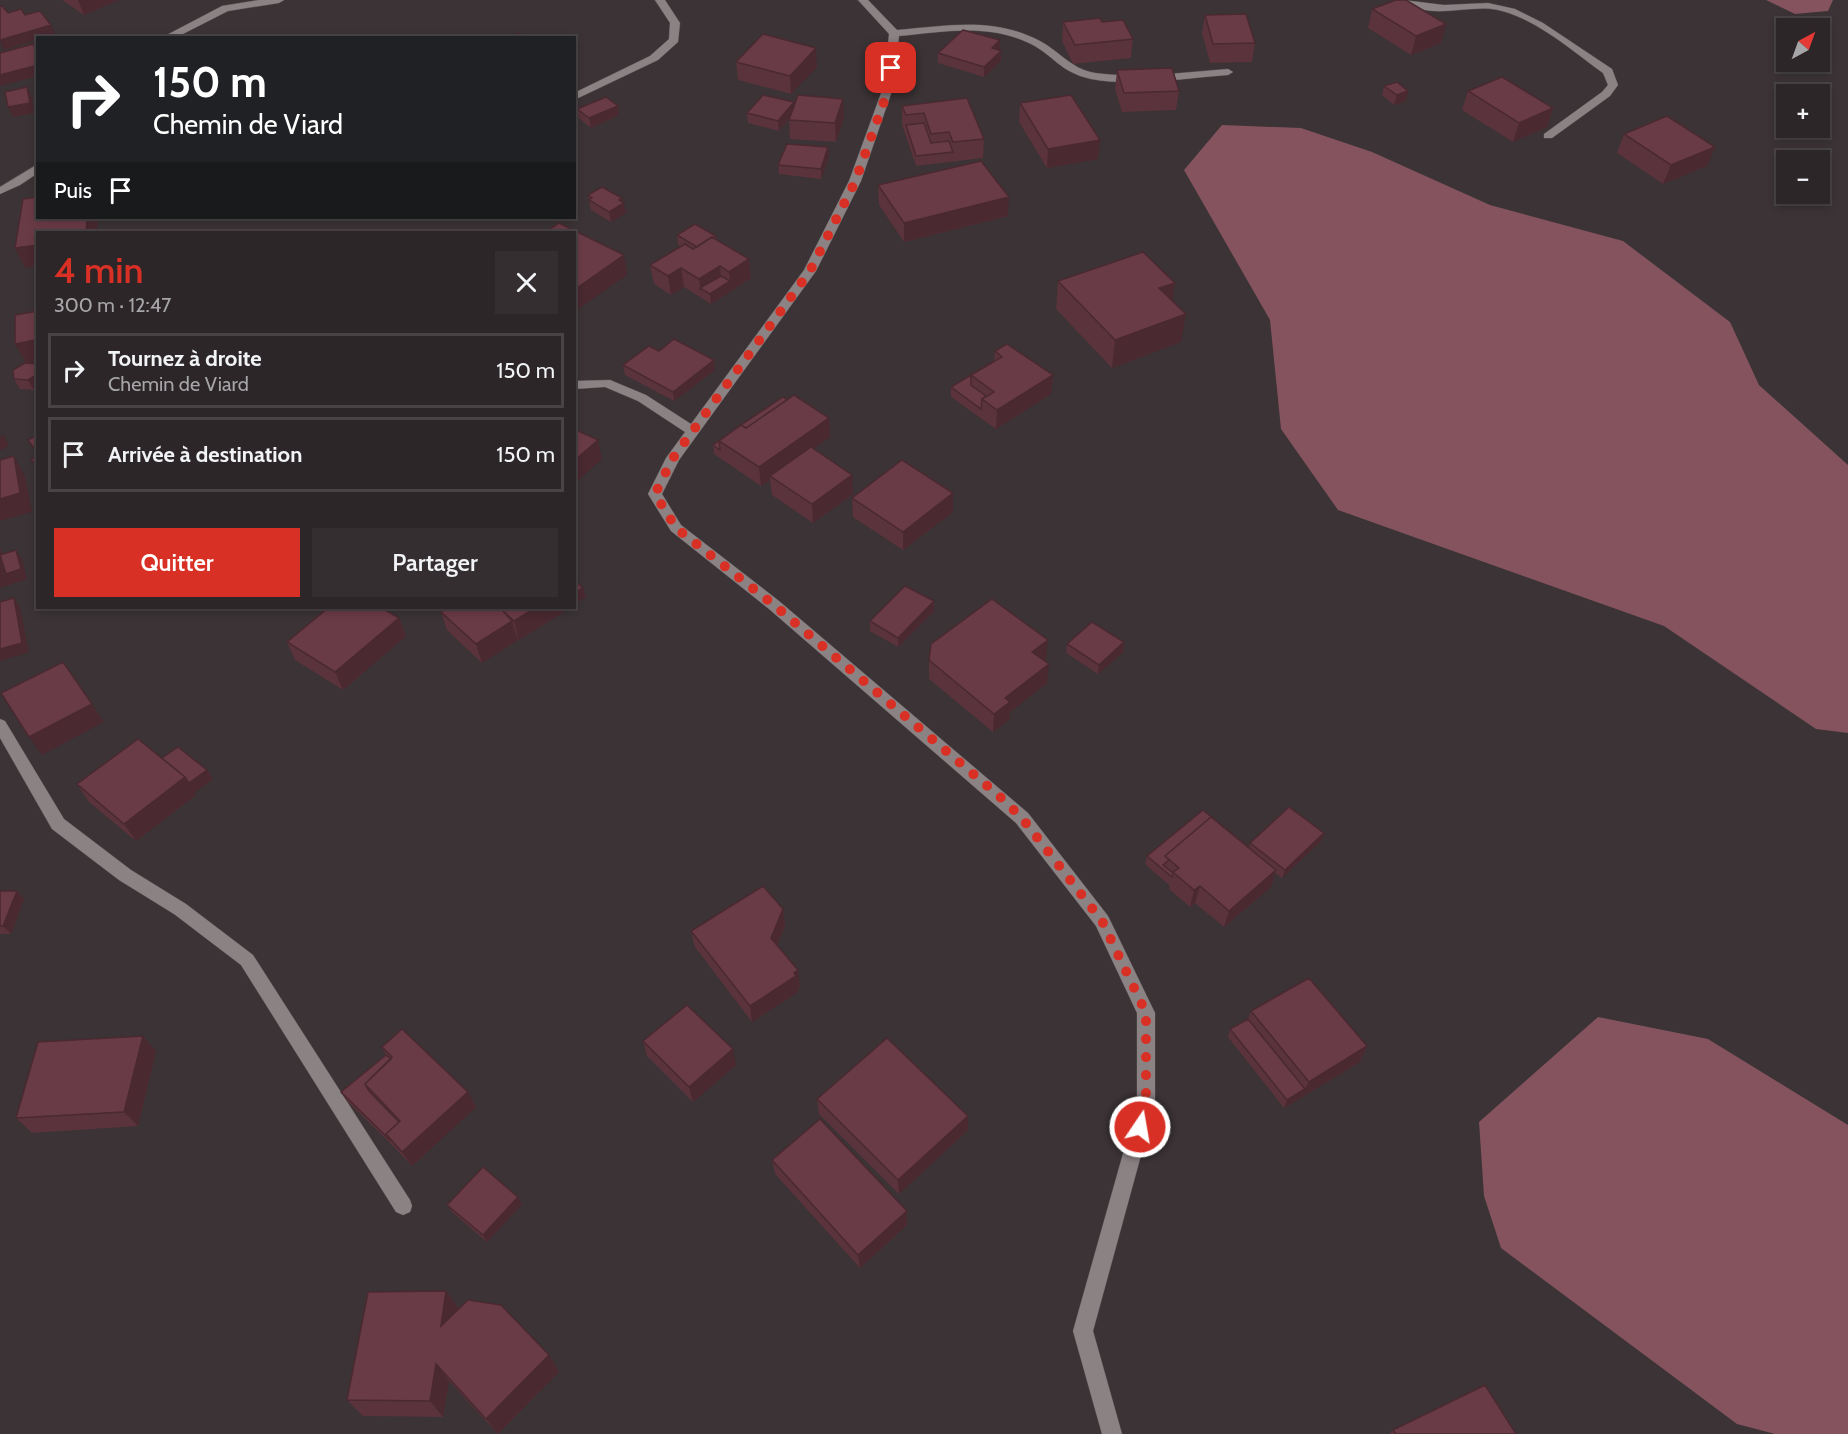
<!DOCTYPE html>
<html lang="fr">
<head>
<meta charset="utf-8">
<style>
	:root { --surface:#2c2628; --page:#342e30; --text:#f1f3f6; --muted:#a6a5a8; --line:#484345; --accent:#d93025 }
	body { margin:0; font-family:Cabin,sans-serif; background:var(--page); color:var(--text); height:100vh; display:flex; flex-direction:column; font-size:22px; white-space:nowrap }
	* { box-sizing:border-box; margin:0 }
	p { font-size:20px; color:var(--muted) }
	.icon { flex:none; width:33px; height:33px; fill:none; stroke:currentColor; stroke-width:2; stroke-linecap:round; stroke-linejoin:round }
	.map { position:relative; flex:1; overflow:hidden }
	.panel { position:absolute; left:36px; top:231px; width:540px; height:378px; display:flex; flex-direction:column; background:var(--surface); border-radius:0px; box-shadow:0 3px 9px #0003,0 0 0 2px var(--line) }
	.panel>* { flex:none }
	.top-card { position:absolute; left:36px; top:36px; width:540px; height:183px; border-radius:0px; box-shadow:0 3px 9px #0003,0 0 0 2px var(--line); background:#202124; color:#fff; overflow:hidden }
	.needle { width:39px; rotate:41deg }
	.fabs { position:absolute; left:1776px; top:18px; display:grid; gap:12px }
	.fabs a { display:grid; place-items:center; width:54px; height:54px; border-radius:0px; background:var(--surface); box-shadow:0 3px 9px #0003,0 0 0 2px var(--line); font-size:30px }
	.pin { position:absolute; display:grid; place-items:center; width:51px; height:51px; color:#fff; margin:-26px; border-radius:12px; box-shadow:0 3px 9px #0006 }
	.me { position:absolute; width:66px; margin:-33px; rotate:12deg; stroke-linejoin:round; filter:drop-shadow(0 0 4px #0008) }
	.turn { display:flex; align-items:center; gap:21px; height:126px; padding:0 18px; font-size:27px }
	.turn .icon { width:78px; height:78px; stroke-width:2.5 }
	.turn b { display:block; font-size:42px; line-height:51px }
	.then { display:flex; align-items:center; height:57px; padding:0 18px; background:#0003; gap:12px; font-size:22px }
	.round { display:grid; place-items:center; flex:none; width:63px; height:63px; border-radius:0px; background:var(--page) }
	.headline { display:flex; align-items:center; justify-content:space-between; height:102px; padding:0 18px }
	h1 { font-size:36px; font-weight:600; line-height:45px; color:var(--accent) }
	.button { display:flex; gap:12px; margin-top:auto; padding:12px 18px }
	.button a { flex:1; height:69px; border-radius:0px; background:var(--accent); color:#fff; font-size:24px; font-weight:600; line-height:69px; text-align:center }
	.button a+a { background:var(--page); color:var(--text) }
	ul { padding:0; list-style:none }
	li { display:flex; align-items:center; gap:18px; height:75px; margin:0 12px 9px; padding:0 6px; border:3px solid var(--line); border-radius:0px }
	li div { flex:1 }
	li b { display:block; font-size:22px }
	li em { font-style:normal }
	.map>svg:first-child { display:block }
</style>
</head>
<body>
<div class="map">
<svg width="1848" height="1434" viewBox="0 0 1848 1434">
	<rect width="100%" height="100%" fill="#3b3335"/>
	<!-- forest -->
	<path fill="#84535e" d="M1766,0H1833L1828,11L1795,14Z
		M1222,125L1301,128L1372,152L1490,205L1623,241L1730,322L1759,385L1848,465V733L1816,729L1664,626L1338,510L1281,429L1270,320L1184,170Z
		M1598,1017L1708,1039L1848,1125V1434H1775L1737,1424L1501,1248L1484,1196L1479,1122Z"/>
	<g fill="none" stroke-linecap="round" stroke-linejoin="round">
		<defs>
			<path id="minor" d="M259,0H284L279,3L228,11L175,38H161L222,6Z
				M655,0H665L680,23L678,42L658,60L574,100V93L650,56L669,39L670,23Z
				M858,0H868L897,30C945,26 991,17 1036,39C1058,49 1070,69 1095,73C1138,79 1185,72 1228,69L1233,72L1228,75C1186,78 1132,87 1091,79C1059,72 1054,55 1029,43C987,23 943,32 899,36L894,85L861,181L816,271L679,460L662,494L681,525L779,601L1028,813L1108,916L1155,1013V1104L1093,1331L1122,1434H1102L1073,1331L1137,1104V1013L1096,926L1016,823L769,609L671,531L648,494L666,458L685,432L638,401L605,387L574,389V381L610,380L646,395L691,424L804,270L849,181L884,85L889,34Z
				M1403,0L1444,5L1488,3L1515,9L1543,23L1612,69L1618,85L1610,96L1552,138H1544V134L1602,92L1608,85L1603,73C1572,51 1539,21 1502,11C1471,2 1430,23 1403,0Z
				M38,164V173L20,185L0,194V187Z
				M0,719L5,721L64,819L131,870L186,904L253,955L410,1200L412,1206L410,1212L403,1215L396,1212L241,965L174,914L119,880L52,829L0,738Z"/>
		</defs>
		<!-- minor casing -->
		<use href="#minor" stroke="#565051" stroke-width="1"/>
		<!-- minor -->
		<use href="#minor" fill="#8b8284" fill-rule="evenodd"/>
	</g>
	<!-- wall -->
	<path fill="#5a333c" d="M62,0H119L84,15Z
		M1372,9L1441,43L1411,55L1368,28Z
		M1205,15L1255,43L1252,62L1210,63L1202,33Z
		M1063,22H1102L1133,39L1131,58L1073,64L1062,41Z
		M999,50L1001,51V61L984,77L938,63V53L1000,50Z
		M736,62L817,67L791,94L738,80Z
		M1117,70L1179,91L1176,110L1122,112L1115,89Z
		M1384,86L1408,91L1406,101L1394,105L1382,95Z
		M1468,91L1553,108L1547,127L1513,142L1462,110Z
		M967,98L984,139L983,158L916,166L902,125V106Z
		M1020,103L1098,159L1047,168L1019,122Z
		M794,104L844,118L836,142L790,139L789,120L790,118L779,131L748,123L747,113Z
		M618,106L619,115L591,128L579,118L577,109Z
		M1624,134L1707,166L1663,184L1617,153Z
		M828,147L829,157L821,179L779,174L778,165Z
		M878,185L1008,216L904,242L879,205Z
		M588,195L626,213L611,222L591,210Z
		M677,235L716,236L717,240L751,278L711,304L684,287L671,295L654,284L650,265L681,246L678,245Z
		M1058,281L1181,342L1112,368L1056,309Z
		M38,311V363L37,361L27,363L38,364V387L34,390L20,389L14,379L25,363Z
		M659,351L715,370L674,401L625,375L623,365Z
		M995,351L1053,375L1051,394L996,429L951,397V387L994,361Z
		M787,400L829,418L830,437L813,449L853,494L813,523L772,495L770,480L761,486L714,454L713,445Z
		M852,498L953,512L903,550L853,517Z
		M446,608H570L519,640L517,637L518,640L482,663L447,630L441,612Z
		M934,611L898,647L870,631V621Z
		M399,618L406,636L343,690L295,660L287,642Z
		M1124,642L1123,652L1098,674L1066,653L1067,644Z
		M1046,659L1044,661L1047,683L1010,712L1009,720L993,732L929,679V660Z
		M162,758L207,770L213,779L195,792L196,795L136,841L89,802L77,784Z
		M1321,841L1282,878L1275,873L1271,887L1224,927L1195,903L1190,907L1169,889L1170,886L1145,864L1147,856L1249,847L1250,843Z
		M0,891H17L24,899L11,934H0Z
		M783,909L785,926L777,945L800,986L798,988V992L752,1022L695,947L691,931Z
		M1251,1011L1367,1046L1360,1062L1284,1108L1228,1037L1230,1029L1248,1019Z
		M643,1041L736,1065L693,1102L647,1056Z
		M382,1047L468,1092L476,1107L412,1166L396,1149L346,1100L341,1092L386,1055Z
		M156,1051L138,1126L32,1133L16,1118Z
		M817,1099L968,1116V1130L899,1194L819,1114Z
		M772,1160L907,1211V1225L860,1268L775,1174Z
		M518,1197L522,1204L487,1242L452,1212L447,1205Z
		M446,1291L459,1309L549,1355L559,1372L498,1434L449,1381L443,1417L363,1416L347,1400Z
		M1393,1430L1396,1434H1389Z"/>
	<!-- shaded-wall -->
	<path fill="#4a2931" d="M78,0H119L84,15Z
		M1446,24L1441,43L1411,55L1416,36Z
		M51,25L55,34L44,38H38V39L4,50L0,40Z
		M1000,40V50L991,58L992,48Z
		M816,48L817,67L791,94L790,76Z
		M1001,51V61L984,77V67Z
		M38,65V76L0,86V75Z
		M27,87L32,97L34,113L13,117L8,107Z
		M1408,91L1406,101L1394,105L1397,95Z
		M843,99L844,118L836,142L835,123Z
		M794,102L795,111L779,131L778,121Z
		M618,106L619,115L591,128L589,118Z
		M1553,108L1547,127L1513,142L1519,123Z
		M1100,140L1098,159L1047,168L1048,149Z
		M828,147L829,157L821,179V169Z
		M1715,147L1707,166L1663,184L1671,165Z
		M1009,197L1008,216L904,242V223Z
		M622,198L623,204L624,203L626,213L611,222L609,212L619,200Z
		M87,218H98L97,232H86Z
		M38,245V266L25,268L15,248Z
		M624,255L627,275L574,312V290Z
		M749,259L751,278L711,304L710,294L730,281L729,272Z
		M720,266L722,285L700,288L702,298L699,279Z
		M681,268L684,287L671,295L668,276Z
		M1175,283L1171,311L1159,288Z
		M1186,314L1181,342L1112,368L1115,340Z
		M35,340L38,344V363L37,361L26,363L15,344Z
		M714,360L715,370L674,401L673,392Z
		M38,374V387L34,390L28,380Z
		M1053,375L1051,394L996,429L997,410Z
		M829,418L830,437L773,478L770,476V480L761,486L759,467Z
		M3,435L9,445L0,451V437Z
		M598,440L602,459L574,484V461Z
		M14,456L25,476L32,512L0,521V499Z
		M852,475L853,494L813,523L812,504Z
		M953,493V512L903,550V532Z
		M0,549L4,555L16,550L22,559L27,579L0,588Z
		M583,588L586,597L574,604V593Z
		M14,598L20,607L29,652L0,661V649Z
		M934,601V611L898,647V638Z
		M535,608H570L519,640L514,621Z
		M399,618L406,636L343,690L335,672Z
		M512,621L518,640L482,663L476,644Z
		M1048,640L1046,659L1031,671L1032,652Z
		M1124,642L1123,652L1098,674L1099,665Z
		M1049,664L1047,683L1010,712L1009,720L993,732L994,714L1005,698Z
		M92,704L104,722L42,755L29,737Z
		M207,770L213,779L195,792L196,795L136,841L124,824L185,777Z
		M1324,833L1321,841L1282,878L1285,870Z
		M1276,870L1271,887L1224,927L1229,911Z
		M1200,886L1195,903L1190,907L1194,890Z
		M17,891L24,899L11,934L3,926Z
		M783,909L785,926L773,954L771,938Z
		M798,970L800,986L798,988V992L752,1022L750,1006Z
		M143,1036L156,1051L138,1126L124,1112Z
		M1367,1046L1360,1062L1284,1108L1287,1100L1305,1089L1309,1082Z
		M733,1049L736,1065L693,1102L689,1087Z
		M468,1092L476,1107L412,1166L402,1152Z
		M968,1116V1130L899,1194L898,1180Z
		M518,1197L522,1204L487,1242L483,1235Z
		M907,1211V1225L860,1268L858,1255Z
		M446,1291L459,1309L441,1326Z
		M549,1355L559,1372L498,1434L486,1419Z
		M436,1364L449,1381L443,1417L430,1401Z"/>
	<!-- building -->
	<path fill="#693b46" stroke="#4a2931" stroke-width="1.5" d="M1396,0H1406L1446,24L1416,36L1372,9Z
		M0,6H2L8,13L21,9L25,15L40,11L51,25L0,40Z
		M1246,14L1255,43L1213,44L1205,15Z
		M1100,18L1102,22L1123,20L1133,39L1075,45L1063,22Z
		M963,30L1000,40L992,48L1001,51L984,67L938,53Z
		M518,33L524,38H507Z
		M763,34L816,48L790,76L736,62Z
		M33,44L38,54V65L0,75V53Z
		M1172,68L1179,91L1124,93L1117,70Z
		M1502,77L1553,108L1519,123L1468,91Z
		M1397,82L1408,91L1397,95L1384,86Z
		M27,87L30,103L8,107L5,92Z
		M763,95L794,102L778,121L747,113Z
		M798,95L843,99L835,123L789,120Z
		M1071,95L1100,140L1048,149L1020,103Z
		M606,97L618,106L589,118L577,109Z
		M967,98L984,139L953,142L949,132L931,134L924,113L906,115L902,106Z
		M1667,116L1715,147L1671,165L1624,134Z
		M924,123L931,143L949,141L953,152L916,156L906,125Z
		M787,144L828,147L821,169L778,165Z
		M981,161L1009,197L904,223L878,185Z
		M602,187L622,198L619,200L624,203L609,212L589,200L592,198L588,195Z
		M38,197V218H87L86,232H38V245L15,248L23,199Z
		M559,223L624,255L574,290V232H546Z
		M695,224L716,236L713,238L712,237L697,247L677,235Z
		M712,237L749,259L729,272L720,266L699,279L681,268L668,276L650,265L685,244L693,249Z
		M1143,252L1175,283L1159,288L1186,314L1115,340L1058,281Z
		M721,276L730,281L710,294L700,288Z
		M38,311V359H35V340L15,344V315Z
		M674,339L714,360L673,392L623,365L649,346L659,351Z
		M1007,344L1053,375L997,410L982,399L994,392L971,375L1002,357L995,351Z
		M994,361L971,375V385L986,396L982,399L981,409L951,387Z
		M25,363L38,364V374L28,380L14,379L13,370Z
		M794,395L829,418L759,467L719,441L741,425L746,428Z
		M783,397L787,400L746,428L741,425Z
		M741,425L719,441L720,450L713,445Z
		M574,429L598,440L574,461Z
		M38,435V453L28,440Z
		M811,447L852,475L812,504L770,476Z
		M14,456L20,493L0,499V460Z
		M38,456V467L31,459Z
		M902,460L953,493L903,532L852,498Z
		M16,550L21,569L6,574L0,555Z
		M574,580L583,588L574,593Z
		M905,586L934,601L898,638L870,621Z
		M14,598L22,643L0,649V602Z
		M992,599L1048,640L1032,652L1049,664L1005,698L1010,702L994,714L929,660L931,644Z
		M328,608H382L399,618L335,672L287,642Z
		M447,608H535L514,621L503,611L512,621L476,644L441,612Z
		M1092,622L1124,642L1099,665L1067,644Z
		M63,662L92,704L29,737L1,693Z
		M138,739L185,777L124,824L77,784Z
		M178,747L207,770L189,783L185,777L162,758Z
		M1289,807L1324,833L1285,870L1250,843Z
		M1203,810L1250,848L1211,817L1165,856L1169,860L1163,865L1173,873L1172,877L1147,856Z
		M1211,817L1276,870L1229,911L1200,886L1194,890L1173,872L1179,868L1165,856Z
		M763,886L783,909L771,938L798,970L794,973L796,976L750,1006L691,931Z
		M0,891H17L3,926H0Z
		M1309,978L1367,1046L1309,1082L1251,1011Z
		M687,1005L733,1049L689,1087L643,1041Z
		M1248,1019L1305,1089L1287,1100L1230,1029Z
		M402,1029L468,1092L402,1152L386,1134L400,1121L365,1084L392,1057L382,1047Z
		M143,1036L124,1112L16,1118L38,1042Z
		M887,1038L968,1116L898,1180L817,1099Z
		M386,1055L391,1059L365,1084L369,1091L399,1122L386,1134L391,1141L341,1092Z
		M820,1119L907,1211L858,1255L772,1160Z
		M483,1167L518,1197L483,1235L447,1205Z
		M446,1291L441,1326L468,1300L501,1305L549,1355L486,1419L436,1364L430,1401L347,1400L368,1292Z
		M1485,1385L1516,1434H1396L1393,1430Z"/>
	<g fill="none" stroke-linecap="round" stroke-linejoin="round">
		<!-- route -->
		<path stroke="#d93025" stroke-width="10" stroke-dasharray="0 18" d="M891,68L890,85L855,182L810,271L673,458L655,494L676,528L774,605L998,795L1022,818L1102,921L1146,1013V1104L1140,1127"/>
	</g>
</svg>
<div class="fabs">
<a><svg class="needle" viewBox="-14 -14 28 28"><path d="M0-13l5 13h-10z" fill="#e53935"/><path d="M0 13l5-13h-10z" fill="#a6a5a8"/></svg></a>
<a>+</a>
<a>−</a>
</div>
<div class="pin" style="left:891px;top:68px;background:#d93025"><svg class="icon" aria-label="arrive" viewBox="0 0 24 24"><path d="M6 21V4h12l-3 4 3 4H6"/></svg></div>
<svg class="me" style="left:1140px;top:1127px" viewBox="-20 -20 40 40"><circle r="17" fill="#d93025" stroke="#fff" stroke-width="3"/><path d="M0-11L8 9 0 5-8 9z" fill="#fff"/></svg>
<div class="top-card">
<div class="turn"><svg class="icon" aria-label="right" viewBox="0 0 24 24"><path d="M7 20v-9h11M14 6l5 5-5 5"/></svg><div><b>150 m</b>Chemin de Viard</div></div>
<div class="then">Puis<svg class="icon" aria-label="arrive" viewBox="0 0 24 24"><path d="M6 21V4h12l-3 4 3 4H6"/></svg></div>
</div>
<section class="panel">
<div class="headline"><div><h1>4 min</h1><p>300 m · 12:47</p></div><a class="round"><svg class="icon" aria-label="close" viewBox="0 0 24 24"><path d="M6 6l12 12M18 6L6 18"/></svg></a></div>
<ul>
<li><svg class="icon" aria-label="right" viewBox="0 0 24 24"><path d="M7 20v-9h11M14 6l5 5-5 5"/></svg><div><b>Tournez à droite</b><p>Chemin de Viard</p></div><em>150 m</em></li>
<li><svg class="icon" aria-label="arrive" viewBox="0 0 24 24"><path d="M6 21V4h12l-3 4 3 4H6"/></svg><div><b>Arrivée à destination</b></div><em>150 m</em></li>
</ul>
<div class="button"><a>Quitter</a><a>Partager</a></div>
</section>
</div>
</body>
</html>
